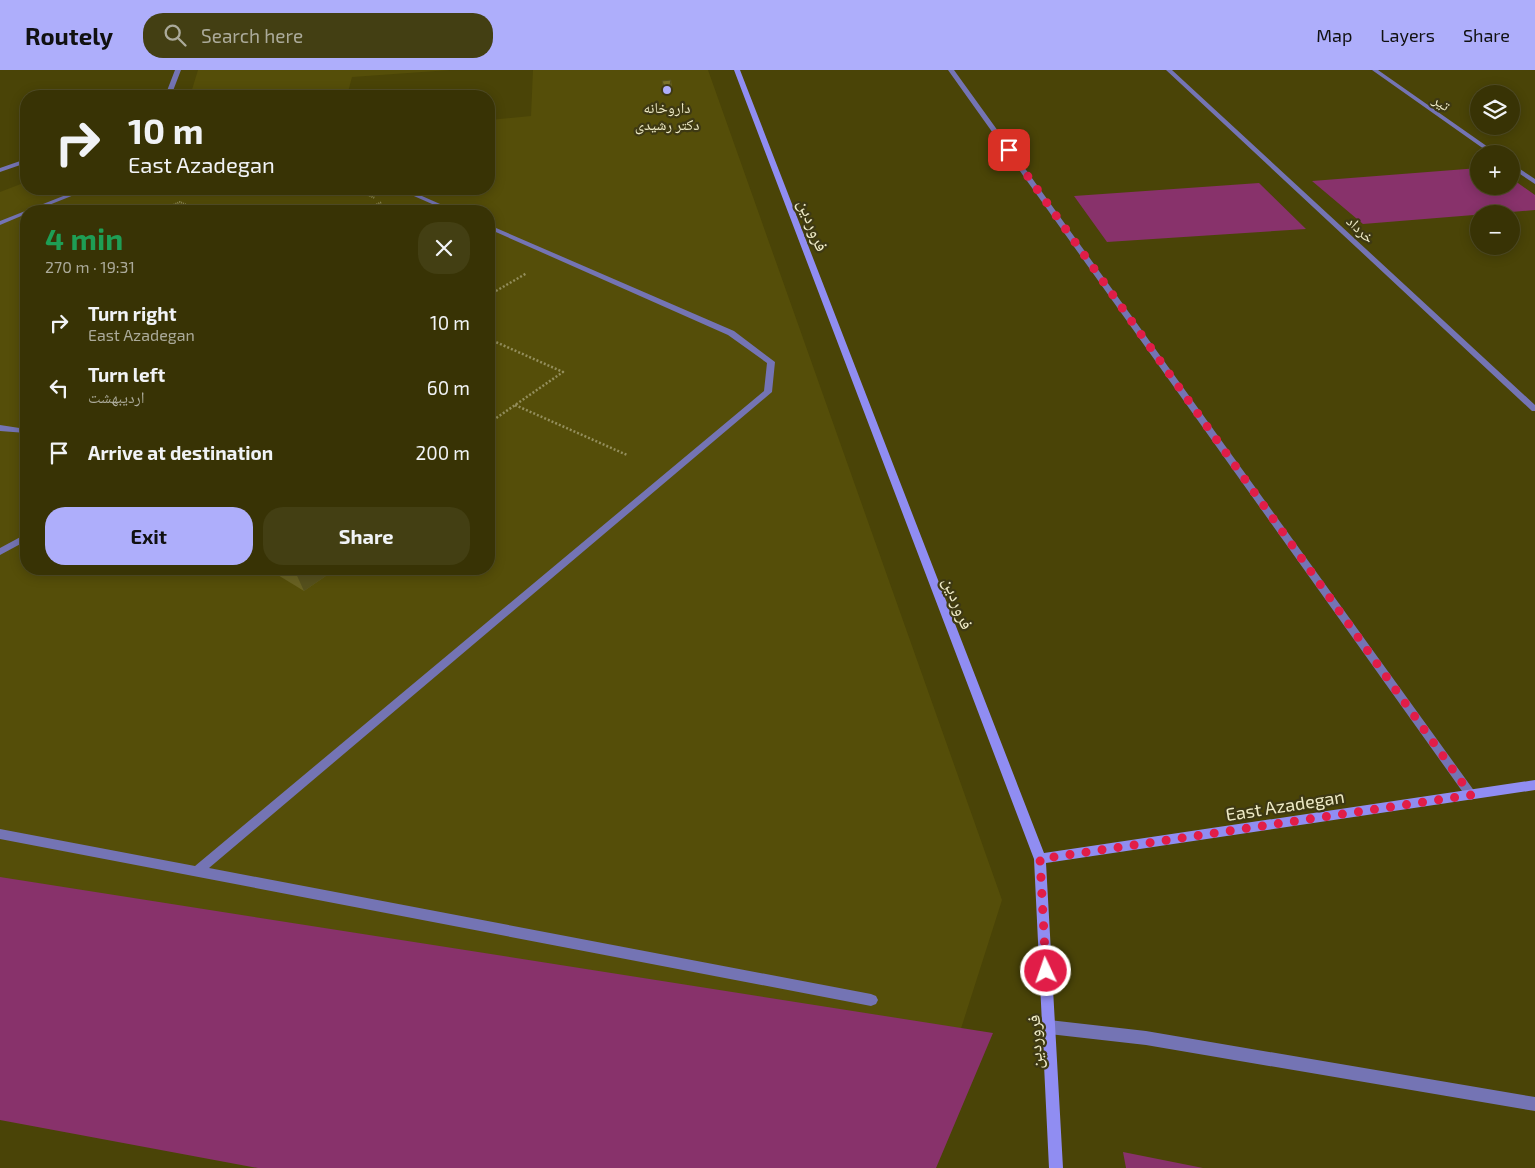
<!DOCTYPE html>
<html lang="en">
<head>
<meta charset="utf-8">
<style>
	:root { --surface:#383305; --page:#433f13; --text:#f1f3f6; --muted:#abaa9a; --line:#524e27; --accent:#aeaefb }
	body { margin:0; font-family:"Exo 2","Noto Naskh Arabic",sans-serif; background:var(--page); color:var(--text); height:100vh; display:flex; flex-direction:column; font-size:19px; white-space:nowrap }
	* { box-sizing:border-box; margin:0 }
	p { font-size:16px; color:var(--muted) }
	.icon { flex:none; width:28px; height:28px; fill:none; stroke:currentColor; stroke-width:2; stroke-linecap:round; stroke-linejoin:round }
	.map { position:relative; flex:1; overflow:hidden }
	.drawer { position:absolute; left:20px; top:135px; width:475px; height:370px; display:flex; flex-direction:column; background:var(--surface); border-radius:20px; box-shadow:0 2px 12px #0003,0 0 0 1px var(--line) }
	.drawer>* { flex:none }
	.guide { position:absolute; left:20px; top:20px; width:475px; height:105px; border-radius:20px; box-shadow:0 2px 12px #0003,0 0 0 1px var(--line); background:#383305; color:var(--text); overflow:hidden }
	.fabs { position:absolute; left:1470px; top:15px; display:grid; gap:10px }
	.fabs a { display:grid; place-items:center; width:50px; height:50px; border-radius:50%; background:var(--surface); box-shadow:0 2px 12px #0003,0 0 0 1px var(--line); font-size:25px }
	.pin { position:absolute; display:grid; place-items:center; width:42px; height:42px; color:#fff; margin:-21px; border-radius:10px; box-shadow:0 2px 8px #0006 }
	.me { position:absolute; width:55px; margin:-28px; rotate:357deg; stroke-linejoin:round; filter:drop-shadow(0 0 4px #0008) }
	.turn { display:flex; align-items:center; gap:18px; height:105px; padding:0 25px; font-size:22px }
	.turn .icon { width:65px; height:65px; stroke-width:2.5 }
	.turn b { display:block; font-size:35px; line-height:42px }
	.round { display:grid; place-items:center; flex:none; width:52px; height:52px; border-radius:20px; background:var(--page) }
	.headline { display:flex; align-items:center; justify-content:space-between; height:85px; padding:0 25px }
	h1 { font-size:30px; font-weight:700; line-height:38px; color:#1e9e55 }
	.button { display:flex; gap:10px; margin-top:auto; padding:10px 25px }
	.button a { flex:1; height:58px; border-radius:20px; background:var(--accent); color:#111; font-size:20px; font-weight:700; line-height:58px; text-align:center }
	.button a+a { background:var(--page); color:var(--text) }
	ul { padding:0; list-style:none }
	li { display:flex; align-items:center; gap:15px; height:65px; padding:0 25px }
	li div { flex:1 }
	li b { display:block; font-size:19px }
	li em { font-style:normal }
	header { display:flex; align-items:center; gap:30px; box-sizing:border-box; height:70px; padding:0 25px; background:var(--accent); color:#111 }
	header strong { font-size:24px }
	nav { display:flex; gap:28px; margin-inline-start:auto; font-size:18px }
	.search { width:350px; height:45px; background:var(--page); display:flex; align-items:center; gap:12px; box-sizing:border-box; padding:0 18px; border-radius:20px; color:var(--muted); font-size:19px }
	.map>svg:first-child { display:block }
</style>
</head>
<body>
<header>
<strong>Routely</strong>
<div class="search"><svg class="icon" aria-label="search" viewBox="0 0 24 24"><circle cx="10" cy="10" r="6"/><path d="M15 15l6 6"/></svg>Search here</div>
<nav><a>Map</a><a>Layers</a><a>Share</a></nav>
</header>
<div class="map">
<svg width="1535" height="1098" viewBox="0 0 1535 1098">
	<rect width="100%" height="100%" fill="#4a4407"/>
	<!-- built -->
	<path fill="#554e09" fill-rule="evenodd" d="M198,0H450L352,7L347,26H190Z
		M533,0H708L1002,830L958,968L0,825V122L26,112V119H489V50L531,46ZM26,141H489V499H26Z"/>
	<!-- green -->
	<path fill="#88326b" d="M1479,98V116H1511V108L1535,125V140L1363,154L1312,111Z
		M1259,113L1306,159L1107,172L1074,126Z
		M0,807L993,963L936,1098H258L0,1050Z
		M1123,1082L1203,1098H1126Z"/>
	<g fill="none" stroke-linecap="round" stroke-linejoin="round">
		<!-- path-far1 -->
		<path stroke="#938e5c" stroke-width="2" stroke-dasharray="1 1" stroke-linecap="butt" d="M353,119L375,128
			M159,141L180,132L200,141
			M362,141L382,132"/>
		<!-- path -->
		<path stroke="#938e5c" stroke-width="2.5" stroke-dasharray="2 2" stroke-linecap="butt" d="M489,225L527,203
			M489,269L563,302L489,353
			M515,335L627,385"/>
		<!-- lane -->
		<path fill="#7474b4" fill-rule="evenodd" d="M81,119H89L34,141H26V144L0,155V151Z
			M398,119H406L456,141H448Z
			M489,155L734,261L775,292L772,322L209,798L871,924L876,926L878,930L876,934L871,936L0,769V759L195,796L764,321L767,293L728,265L489,159Z
			M0,355L26,359V363L0,361Z
			M26,464V471L0,485V478Z
			M1049,950L1146,961L1535,1027V1041L1146,975L1049,964L1044,962L1042,957L1044,952Z"/>
		<!-- street -->
		<path fill="#7474b4" fill-rule="evenodd" d="M175,0H181L171,26H165Z
			M948,0H954L1475,722L1477,725L1475,728L1471,730L1467,728Z
			M1166,0H1172L1535,335V341H1532Z
			M1372,0H1378L1498,84H1491Z
			M26,89V93L0,102V98Z
			M1511,93L1535,109V114L1511,98Z"/>
		<!-- secondary -->
		<path fill="#908df2" fill-rule="evenodd" d="M734,0H740L1044,783L1535,710V720L1046,793L1063,1098H1049L1034,789Z"/>
	</g>
	<!-- wall -->
	<path fill="#696222" d="M671,10L672,17L671,22H664L663,17L662,11Z
		M268,499H336L304,521Z"/>
	<!-- shaded-wall -->
	<path fill="#55501c" d="M294,499H336L304,521Z"/>
	<!-- building -->
	<path fill="#7a7228" stroke="#55501c" d="M671,10L670,15L664,16L662,11Z"/>
	<g fill="none" stroke-linecap="round" stroke-linejoin="round">
		<!-- route -->
		<path stroke="#e11d48" stroke-width="9" stroke-dasharray="0 16.2" d="M1009,80L1471,725L1040,789L1046,901"/>
	</g>
	<!-- markers -->
	<circle fill="#aeaefb" stroke="#3e3913" stroke-width="2" cx="667" cy="20" r="5"/>
	<g text-anchor="middle" dominant-baseline="central" stroke-width="4.5" stroke-linejoin="round" paint-order="stroke">
		<!-- far-street labels -->
		<g font-size="15" fill="#eeeac6" stroke="#3e3913">
			<text transform="translate(1442 32) rotate(35)">تیر</text>
			<text transform="translate(1361 159) rotate(43)">خرداد</text>
		</g>
		<!-- far-poi labels -->
		<g font-size="15" fill="#eeeac6" stroke="#3e3913">
			<text x="667" y="37">داروخانه<tspan x="667" dy="17">دکتر رشیدی</tspan></text>
		</g>
		<!-- street labels -->
		<g font-size="18" fill="#eeeac6" stroke="#3e3913">
			<text transform="translate(814 155) rotate(69)">فروردین</text>
			<text transform="translate(959 533) rotate(69)">فروردین</text>
			<text transform="translate(1285 735) rotate(-9)">East Azadegan</text>
			<text transform="translate(1034 972) rotate(-93)">فروردین</text>
		</g>
	</g>
</svg>
<div class="fabs">
<a><svg class="icon" aria-label="layers" viewBox="0 0 24 24"><path d="M12 4l9 5-9 5-9-5zM3 14l9 5 9-5"/></svg></a>
<a>+</a>
<a>−</a>
</div>
<div class="pin" style="left:1009px;top:80px;background:#d93025"><svg class="icon" aria-label="arrive" viewBox="0 0 24 24"><path d="M6 21V4h12l-3 4 3 4H6"/></svg></div>
<svg class="me" style="left:1046px;top:901px" viewBox="-20 -20 40 40"><circle r="17" fill="#e11d48" stroke="#fff" stroke-width="3"/><path d="M0-11L8 9 0 5-8 9z" fill="#fff"/></svg>
<div class="guide">
<div class="turn"><svg class="icon" aria-label="right" viewBox="0 0 24 24"><path d="M7 20v-9h11M14 6l5 5-5 5"/></svg><div><b>10 m</b>East Azadegan</div></div>
</div>
<section class="drawer">
<div class="headline"><div><h1>4 min</h1><p>270 m · 19:31</p></div><a class="round"><svg class="icon" aria-label="close" viewBox="0 0 24 24"><path d="M6 6l12 12M18 6L6 18"/></svg></a></div>
<ul>
<li><svg class="icon" aria-label="right" viewBox="0 0 24 24"><path d="M7 20v-9h11M14 6l5 5-5 5"/></svg><div><b>Turn right</b><p>East Azadegan</p></div><em>10 m</em></li>
<li><svg class="icon" aria-label="left" viewBox="0 0 24 24"><path d="M17 20v-9H6M10 6l-5 5 5 5"/></svg><div><b>Turn left</b><p>اردیبهشت</p></div><em>60 m</em></li>
<li><svg class="icon" aria-label="arrive" viewBox="0 0 24 24"><path d="M6 21V4h12l-3 4 3 4H6"/></svg><div><b>Arrive at destination</b></div><em>200 m</em></li>
</ul>
<div class="button"><a>Exit</a><a>Share</a></div>
</section>
</div>
</body>
</html>
